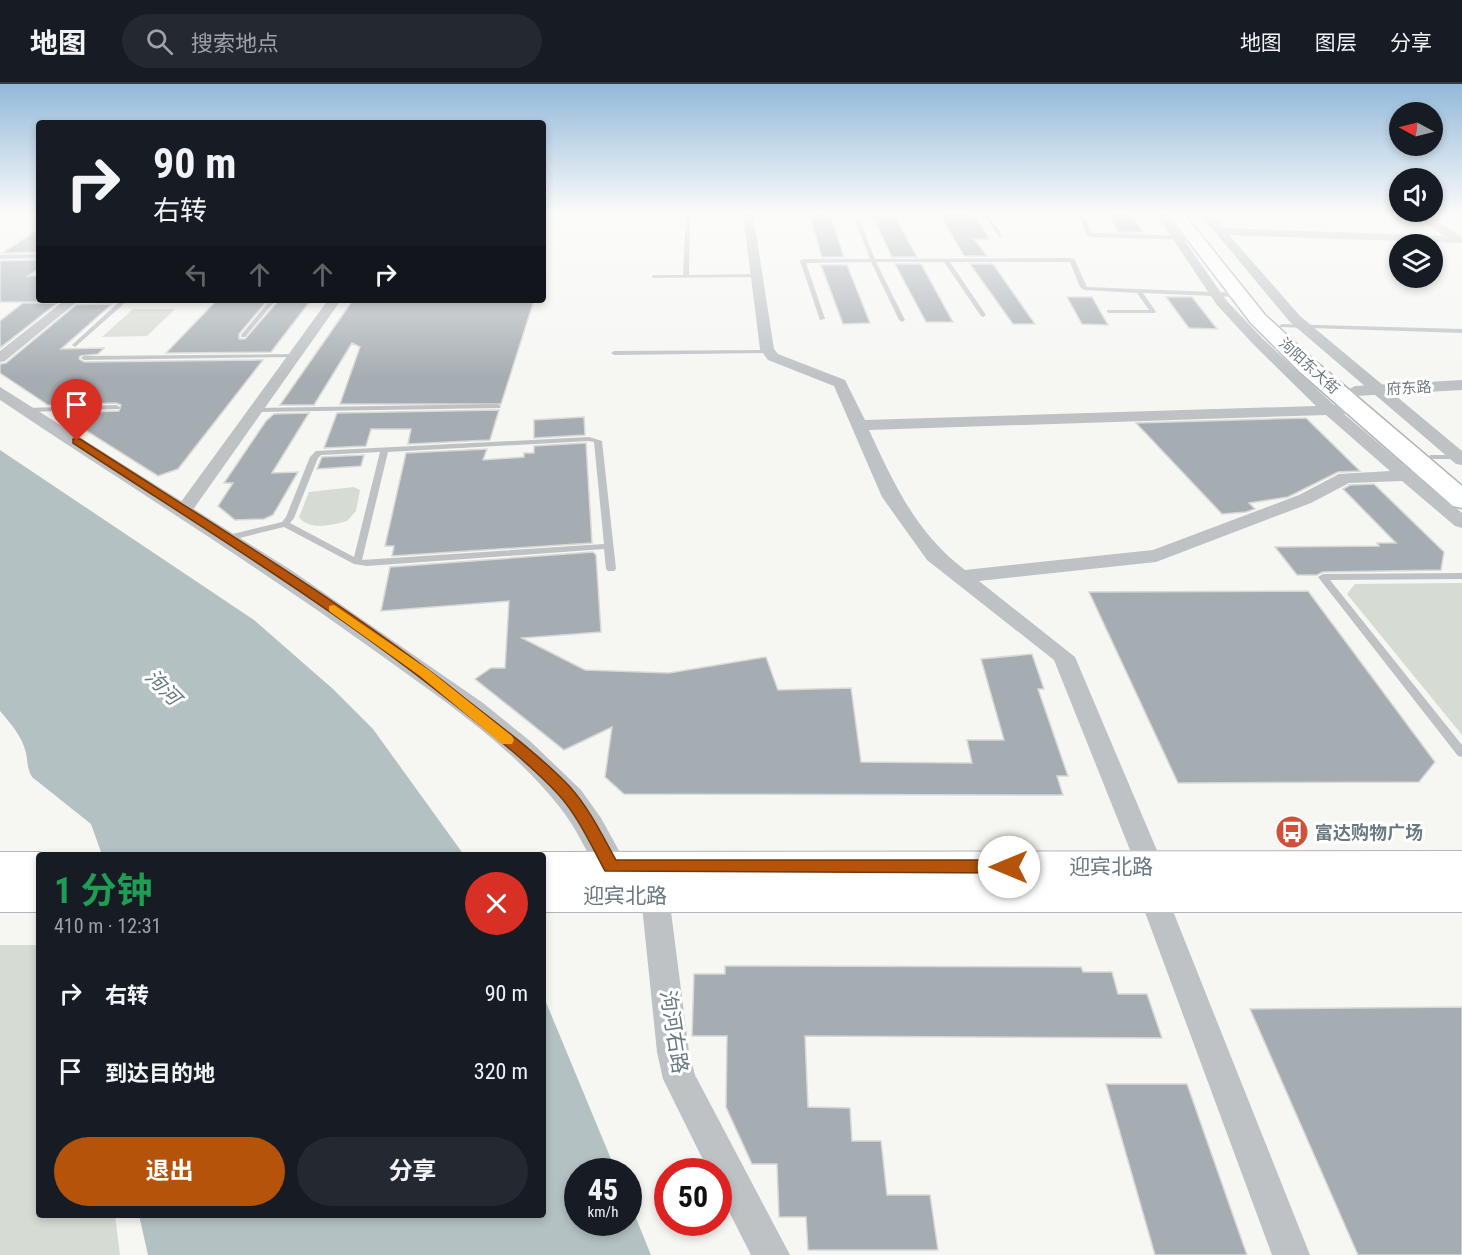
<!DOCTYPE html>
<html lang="zh">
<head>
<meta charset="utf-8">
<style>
	:root { --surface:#171b24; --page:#242831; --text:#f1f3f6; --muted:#9ea1a6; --line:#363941; --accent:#b45309 }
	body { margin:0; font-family:"Roboto Condensed","Noto Sans SC",sans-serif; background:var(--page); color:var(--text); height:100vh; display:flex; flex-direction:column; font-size:22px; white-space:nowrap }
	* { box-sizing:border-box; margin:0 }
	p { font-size:20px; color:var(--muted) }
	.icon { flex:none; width:33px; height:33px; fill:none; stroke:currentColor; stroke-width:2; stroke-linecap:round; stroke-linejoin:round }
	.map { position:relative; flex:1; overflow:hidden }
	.side { position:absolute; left:36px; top:768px; width:510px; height:366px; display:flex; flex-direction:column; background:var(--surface); border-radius:6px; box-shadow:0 3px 9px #0003 }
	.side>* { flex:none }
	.guide { position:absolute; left:36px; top:36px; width:510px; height:183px; border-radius:6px; box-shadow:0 3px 9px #0003; background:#171b24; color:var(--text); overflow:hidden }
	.needle { width:39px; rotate:277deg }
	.fabs { position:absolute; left:1389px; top:18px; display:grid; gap:12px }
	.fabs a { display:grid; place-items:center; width:54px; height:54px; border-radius:50%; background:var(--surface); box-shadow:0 3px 9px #0003; font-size:30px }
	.speed { position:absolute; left:564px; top:1074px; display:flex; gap:12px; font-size:30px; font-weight:700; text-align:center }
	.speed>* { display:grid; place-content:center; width:78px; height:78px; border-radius:50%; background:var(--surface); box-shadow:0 3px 9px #0003; line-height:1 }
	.speed small { font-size:15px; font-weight:400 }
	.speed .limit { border:9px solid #d22; background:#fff; color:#111 }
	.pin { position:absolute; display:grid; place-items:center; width:51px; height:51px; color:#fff; margin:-62px -26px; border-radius:50% 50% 50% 0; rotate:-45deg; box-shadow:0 0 6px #0007 }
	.pin .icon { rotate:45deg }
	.me { position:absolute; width:66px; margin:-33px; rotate:270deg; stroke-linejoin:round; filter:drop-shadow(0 0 4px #0008) }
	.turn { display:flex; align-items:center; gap:21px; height:126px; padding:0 18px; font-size:27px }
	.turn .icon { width:78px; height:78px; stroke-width:2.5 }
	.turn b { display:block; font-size:42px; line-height:51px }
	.lanes { display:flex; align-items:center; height:57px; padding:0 18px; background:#0003; justify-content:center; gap:30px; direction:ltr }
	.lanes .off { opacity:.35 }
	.round { display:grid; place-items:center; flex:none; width:63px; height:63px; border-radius:32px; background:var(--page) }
	.summary { display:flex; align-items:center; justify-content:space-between; height:102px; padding:0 18px }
	h1 { font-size:36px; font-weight:700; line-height:45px; color:#1e9e55 }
	.button { display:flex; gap:12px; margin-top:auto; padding:12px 18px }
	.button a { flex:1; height:69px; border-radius:36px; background:var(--accent); color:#fff; font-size:24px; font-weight:700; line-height:69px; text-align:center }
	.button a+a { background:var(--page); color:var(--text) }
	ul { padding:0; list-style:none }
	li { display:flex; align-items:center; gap:18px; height:78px; padding:0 18px }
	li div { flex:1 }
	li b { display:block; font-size:22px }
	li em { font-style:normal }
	header { display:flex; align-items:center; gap:36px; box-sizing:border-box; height:84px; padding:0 30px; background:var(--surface); border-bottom:2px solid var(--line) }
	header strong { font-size:28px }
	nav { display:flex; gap:33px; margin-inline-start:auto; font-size:21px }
	.search { width:420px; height:54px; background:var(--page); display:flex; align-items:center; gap:15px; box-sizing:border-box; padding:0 21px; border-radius:33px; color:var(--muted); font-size:22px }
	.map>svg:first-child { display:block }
</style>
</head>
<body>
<header>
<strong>地图</strong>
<div class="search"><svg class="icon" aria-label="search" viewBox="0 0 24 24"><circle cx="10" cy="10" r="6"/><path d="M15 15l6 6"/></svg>搜索地点</div>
<nav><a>地图</a><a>图层</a><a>分享</a></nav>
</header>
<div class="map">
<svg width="1462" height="1171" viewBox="0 0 1462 1171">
	<rect width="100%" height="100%" fill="#f6f6f3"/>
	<!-- green -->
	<path fill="#d6dbd3" d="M133,225H175L147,252L102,253Z
		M354,403L360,406L356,427L347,437C332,441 309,447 299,433L309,408Z
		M1462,499V651L1347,510L1355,500Z
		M0,861H39V1131H115L120,1171H0Z"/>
	<!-- water -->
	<path fill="#b4c1c3" d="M0,366L254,536L333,605L373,645L464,771H102L91,740L32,693C27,684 28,679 26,669C22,652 11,640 0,627Z
		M543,911L616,1087L578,1088V1138H628L629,1117L651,1171H148L139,1131H543Z"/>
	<!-- building -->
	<path fill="#a6adb2" stroke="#d8d8d6" stroke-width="1.5" d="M809,130H830L844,173H822Z
		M940,130H974L989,155H974L987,172H964Z
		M1109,130H1132L1143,148H1118Z
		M872,131H894L917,173H892Z
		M39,145V168L2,169Z
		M39,176V184L28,192H39V218H0V177Z
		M895,180H921L953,238H926Z
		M970,180H993L1035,240H1013Z
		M821,181H847L870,239L843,240Z
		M1067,213H1092L1108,241L1082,240Z
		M1166,213H1192L1217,245L1189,244Z
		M311,216L271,268L166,269L216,217H267L239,250V255H245L278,217Z
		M353,216H534L501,320H340L360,263L352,259L314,321H280Z
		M23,219H57L0,264V237Z
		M112,220L61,265L104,264L98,270L80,272L79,275L84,278L263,276L178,385L158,392L58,329L119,327L121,321L116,319L48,321L0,289V280L6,279L76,221Z
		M499,326L490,356L408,360L411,345H371L366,362L324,364L337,329Z
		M309,329L272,389L298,388L273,431L264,435L235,436L218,422L233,399H224L266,337L274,330Z
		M584,333L585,351L534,354V336Z
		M1306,334L1360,387L1338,388L1288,413L1249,419L1255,425L1246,428L1222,430L1136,339Z
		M586,359L592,459L392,472L394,462H385L406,369L487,365L483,376L524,373V369H534V362Z
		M364,371L361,382L317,385L322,373Z
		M1374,400L1444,468L1441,486L1323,488L1317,491H1297L1275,463L1379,462L1377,459H1396L1343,405L1350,401Z
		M593,468L596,471L601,548L522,554L585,586L669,589L766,573L778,606L851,604L861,678L972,679L967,656H1004L981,575L1032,570L1044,605H1038L1068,692H1057L1063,711L624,710L605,693L612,643L564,666L475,595L491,584H505L509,517L381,527L390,483Z
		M1308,507L1435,678L1419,698L1178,699L1089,508Z
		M725,882L1081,883L1083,888H1112L1118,910H1147L1162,954L805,952L808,1023L850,1024L852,1057H881L887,1111H930L938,1166H808L806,1133H779L777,1080H752L726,1023L727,952H692L694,890H725Z
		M1462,923V1171H1358L1250,925Z
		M1106,1000H1187L1247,1171H1155Z"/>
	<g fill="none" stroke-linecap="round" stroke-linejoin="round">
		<defs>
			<path id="secondary" d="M1462,767V828H543V771H533L543,768Z
				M0,768H39L49,771H39V828H0Z"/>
			<path id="trunk" d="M1168,130H1184L1265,231L1315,277L1462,402V424L1453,422L1299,287L1251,239Z"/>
		</defs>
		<!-- secondary casing -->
		<use href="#secondary" stroke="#b1b6b9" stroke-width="2"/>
		<!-- trunk casing -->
		<use href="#trunk" stroke="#b2b5b8" stroke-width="3"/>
		<!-- service -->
		<path fill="#bec2c5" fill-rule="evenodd" d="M686,130H690L689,191L755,190L757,191V193L652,194V192L654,191H683Z
			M984,130H988L1003,153H999Z
			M1042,130H1083L1092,149L1193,152L1196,154L1193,156L1090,153L1087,151L1079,132L1044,131Z
			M0,132H39V134H0Z
			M856,132L858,133L875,175L1072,174L1075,176L1087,203L1238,209L1241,211L1238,213L1143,209L1156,228L1155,229H1109L1107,228V226H1149L1137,209L1084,206L1080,203L1070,178H950L986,231L983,233L981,232L944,178H876L905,236L902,238L899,236L871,178L806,179L825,235L820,236L800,177L803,175H870L854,133Z
			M39,170V174L0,175V171Z
			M69,216H205L202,218H126L75,263L72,261L73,260L119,218L71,219Z
			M270,216H276L245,253H241V251Z
			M1282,240L1462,245V249L1280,243L1279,242Z
			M769,266L772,268L771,269L614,271L611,269L614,267Z
			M297,270L298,271L295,273L84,276L81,274L84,272Z
			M497,320L501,322L500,324L256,328L252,326L256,324Z
			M116,321L120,323L119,325L28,328L24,326L28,324Z
			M589,353L602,357L616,485L614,487H608L606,485L604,465L367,482L354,480L284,443L227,457L223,454L224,452L282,438L286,433L310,373L316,367ZM589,357L594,358L604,460L362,476L388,368ZM380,368L354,473L290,439L294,434L318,374L321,371Z
			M1430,371H1462V375H1433L1429,373Z
			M1462,489V495L1330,496L1462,661V673L1458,672L1318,493L1323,490Z"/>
		<!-- minor -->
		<path fill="#bec2c5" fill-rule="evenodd" d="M743,130H753L774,265L778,270L845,296L865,336L1316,322L1254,261L1217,221L1156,130H1166L1226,216L1263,255L1334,321L1362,322L1364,325L1362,328L1344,330L1410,386H1438L1441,390L1438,394L1422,396L1462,429V444L1455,442L1402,397L1349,399L1311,419L1156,478L979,497L1075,573L1164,783L1160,791L1150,794L1140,791L1054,576L927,476L882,413L834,302L768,276L760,265ZM1326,331L1390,387L1339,390L1299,411L1153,466L965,486C916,449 894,400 869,346Z
			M1200,130H1211L1223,144L1444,152L1413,130H1425L1462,153V159L1229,151L1300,232L1462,367V381L1456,380L1290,238Z
			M65,216H79L5,277L0,278V267Z
			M328,216H341L190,430H178L175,426L178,422Z
			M655,800L665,804L669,812L689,968L695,991L790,1171H751L718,1106V1088H709L663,995L657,968L641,812L645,804Z
			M1153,800L1163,804L1167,812L1310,1171H1272L1139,812L1143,804Z"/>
		<!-- tertiary -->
		<path fill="#bec2c5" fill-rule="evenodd" d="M1462,296V306L1355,312L1346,307L1355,302Z
			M0,303L291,486L483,619L530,657L581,706L601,734L628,783L623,792L611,796L599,792C587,768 576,743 558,721C511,662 443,616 382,572C258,482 127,401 0,316Z"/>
		<!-- secondary -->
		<use href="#secondary" fill="#fff" fill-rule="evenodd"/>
		<!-- trunk -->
		<use href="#trunk" fill="#fff" fill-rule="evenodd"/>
	</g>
	<!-- sky -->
	<linearGradient id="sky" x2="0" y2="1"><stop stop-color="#93b9d9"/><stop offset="0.44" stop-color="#fbfbfa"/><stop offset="1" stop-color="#fbfbfa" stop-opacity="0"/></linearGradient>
	<rect width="1462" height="294" fill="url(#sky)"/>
	<!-- route -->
	<path fill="#b45309" stroke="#753606" stroke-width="1.5" d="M73,355H80C209,438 342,517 462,612C496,639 540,671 570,703C589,724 602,751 616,776H1009L1015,778L1018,783L1015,787L1009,789L605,787C591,761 578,732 558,710C527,677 490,649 455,621C335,524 202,444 73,359Z"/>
	<!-- slow -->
	<path fill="#f59e0b" d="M334,521L429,586L512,652L514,656L512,660H502L420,592L329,527V522Z"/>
	<!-- icons -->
	<defs>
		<symbol id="bus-disc" viewBox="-11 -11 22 22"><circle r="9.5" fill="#cf513a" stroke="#fff"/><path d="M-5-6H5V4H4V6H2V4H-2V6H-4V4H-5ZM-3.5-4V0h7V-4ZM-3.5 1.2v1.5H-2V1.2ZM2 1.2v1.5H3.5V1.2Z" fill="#fff"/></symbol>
	</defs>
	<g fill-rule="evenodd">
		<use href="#bus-disc" x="1273" y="729" width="38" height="38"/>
	</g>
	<g text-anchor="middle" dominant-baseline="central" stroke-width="6" stroke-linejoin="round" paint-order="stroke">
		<!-- far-street labels -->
		<g font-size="15" fill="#697881" stroke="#fff">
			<text transform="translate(1309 282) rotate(42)">泃阳东大街</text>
			<text transform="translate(1409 304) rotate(-3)">府东路</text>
		</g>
		<!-- poi labels -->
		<g font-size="18" font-weight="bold" fill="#697881" stroke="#fff" text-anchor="start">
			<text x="1315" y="748">富达购物广场</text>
		</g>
		<!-- water labels -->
		<g font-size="20" font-style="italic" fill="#64797d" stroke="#fff">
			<text transform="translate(163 603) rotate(45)">泃河</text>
		</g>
		<!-- near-street labels -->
		<g font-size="21" fill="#697881" stroke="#fff">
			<text x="1111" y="783">迎宾北路</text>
			<text x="625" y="812">迎宾北路</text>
			<text transform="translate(674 948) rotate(81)">泃河右路</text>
		</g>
	</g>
</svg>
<div class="fabs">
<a><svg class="needle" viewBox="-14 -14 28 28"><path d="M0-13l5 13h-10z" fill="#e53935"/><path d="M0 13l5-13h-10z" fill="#9ea1a6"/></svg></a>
<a><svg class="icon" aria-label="sound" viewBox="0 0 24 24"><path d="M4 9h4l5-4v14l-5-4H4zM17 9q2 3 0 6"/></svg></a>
<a><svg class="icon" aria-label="layers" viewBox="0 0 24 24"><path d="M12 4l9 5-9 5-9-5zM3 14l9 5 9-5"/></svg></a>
</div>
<div class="speed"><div>45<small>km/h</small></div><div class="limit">50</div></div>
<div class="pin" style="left:77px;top:357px;background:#d93025"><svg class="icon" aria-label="arrive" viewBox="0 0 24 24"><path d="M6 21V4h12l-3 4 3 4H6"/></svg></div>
<svg class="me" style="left:1009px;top:783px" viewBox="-20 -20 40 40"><circle r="19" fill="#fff"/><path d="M0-13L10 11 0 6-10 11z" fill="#b45309"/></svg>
<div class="guide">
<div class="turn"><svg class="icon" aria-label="right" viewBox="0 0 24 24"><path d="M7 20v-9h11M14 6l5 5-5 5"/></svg><div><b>90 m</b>右转</div></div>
<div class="lanes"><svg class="icon off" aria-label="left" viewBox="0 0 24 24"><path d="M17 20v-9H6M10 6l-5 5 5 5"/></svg><svg class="icon off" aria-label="ahead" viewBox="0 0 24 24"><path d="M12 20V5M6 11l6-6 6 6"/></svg><svg class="icon off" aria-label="ahead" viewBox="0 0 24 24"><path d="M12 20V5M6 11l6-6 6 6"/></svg><svg class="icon" aria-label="right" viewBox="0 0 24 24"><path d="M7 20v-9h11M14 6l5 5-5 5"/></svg></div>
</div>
<section class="side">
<div class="summary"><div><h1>1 分钟</h1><p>410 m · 12:31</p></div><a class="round" style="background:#d93025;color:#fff"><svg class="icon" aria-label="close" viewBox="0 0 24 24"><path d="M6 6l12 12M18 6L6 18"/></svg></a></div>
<ul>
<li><svg class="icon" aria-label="right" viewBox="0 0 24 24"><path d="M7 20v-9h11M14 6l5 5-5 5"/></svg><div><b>右转</b></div><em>90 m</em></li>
<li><svg class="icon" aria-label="arrive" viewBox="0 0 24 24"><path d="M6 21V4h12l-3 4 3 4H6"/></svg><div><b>到达目的地</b></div><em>320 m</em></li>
</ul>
<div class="button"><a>退出</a><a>分享</a></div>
</section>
</div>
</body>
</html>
